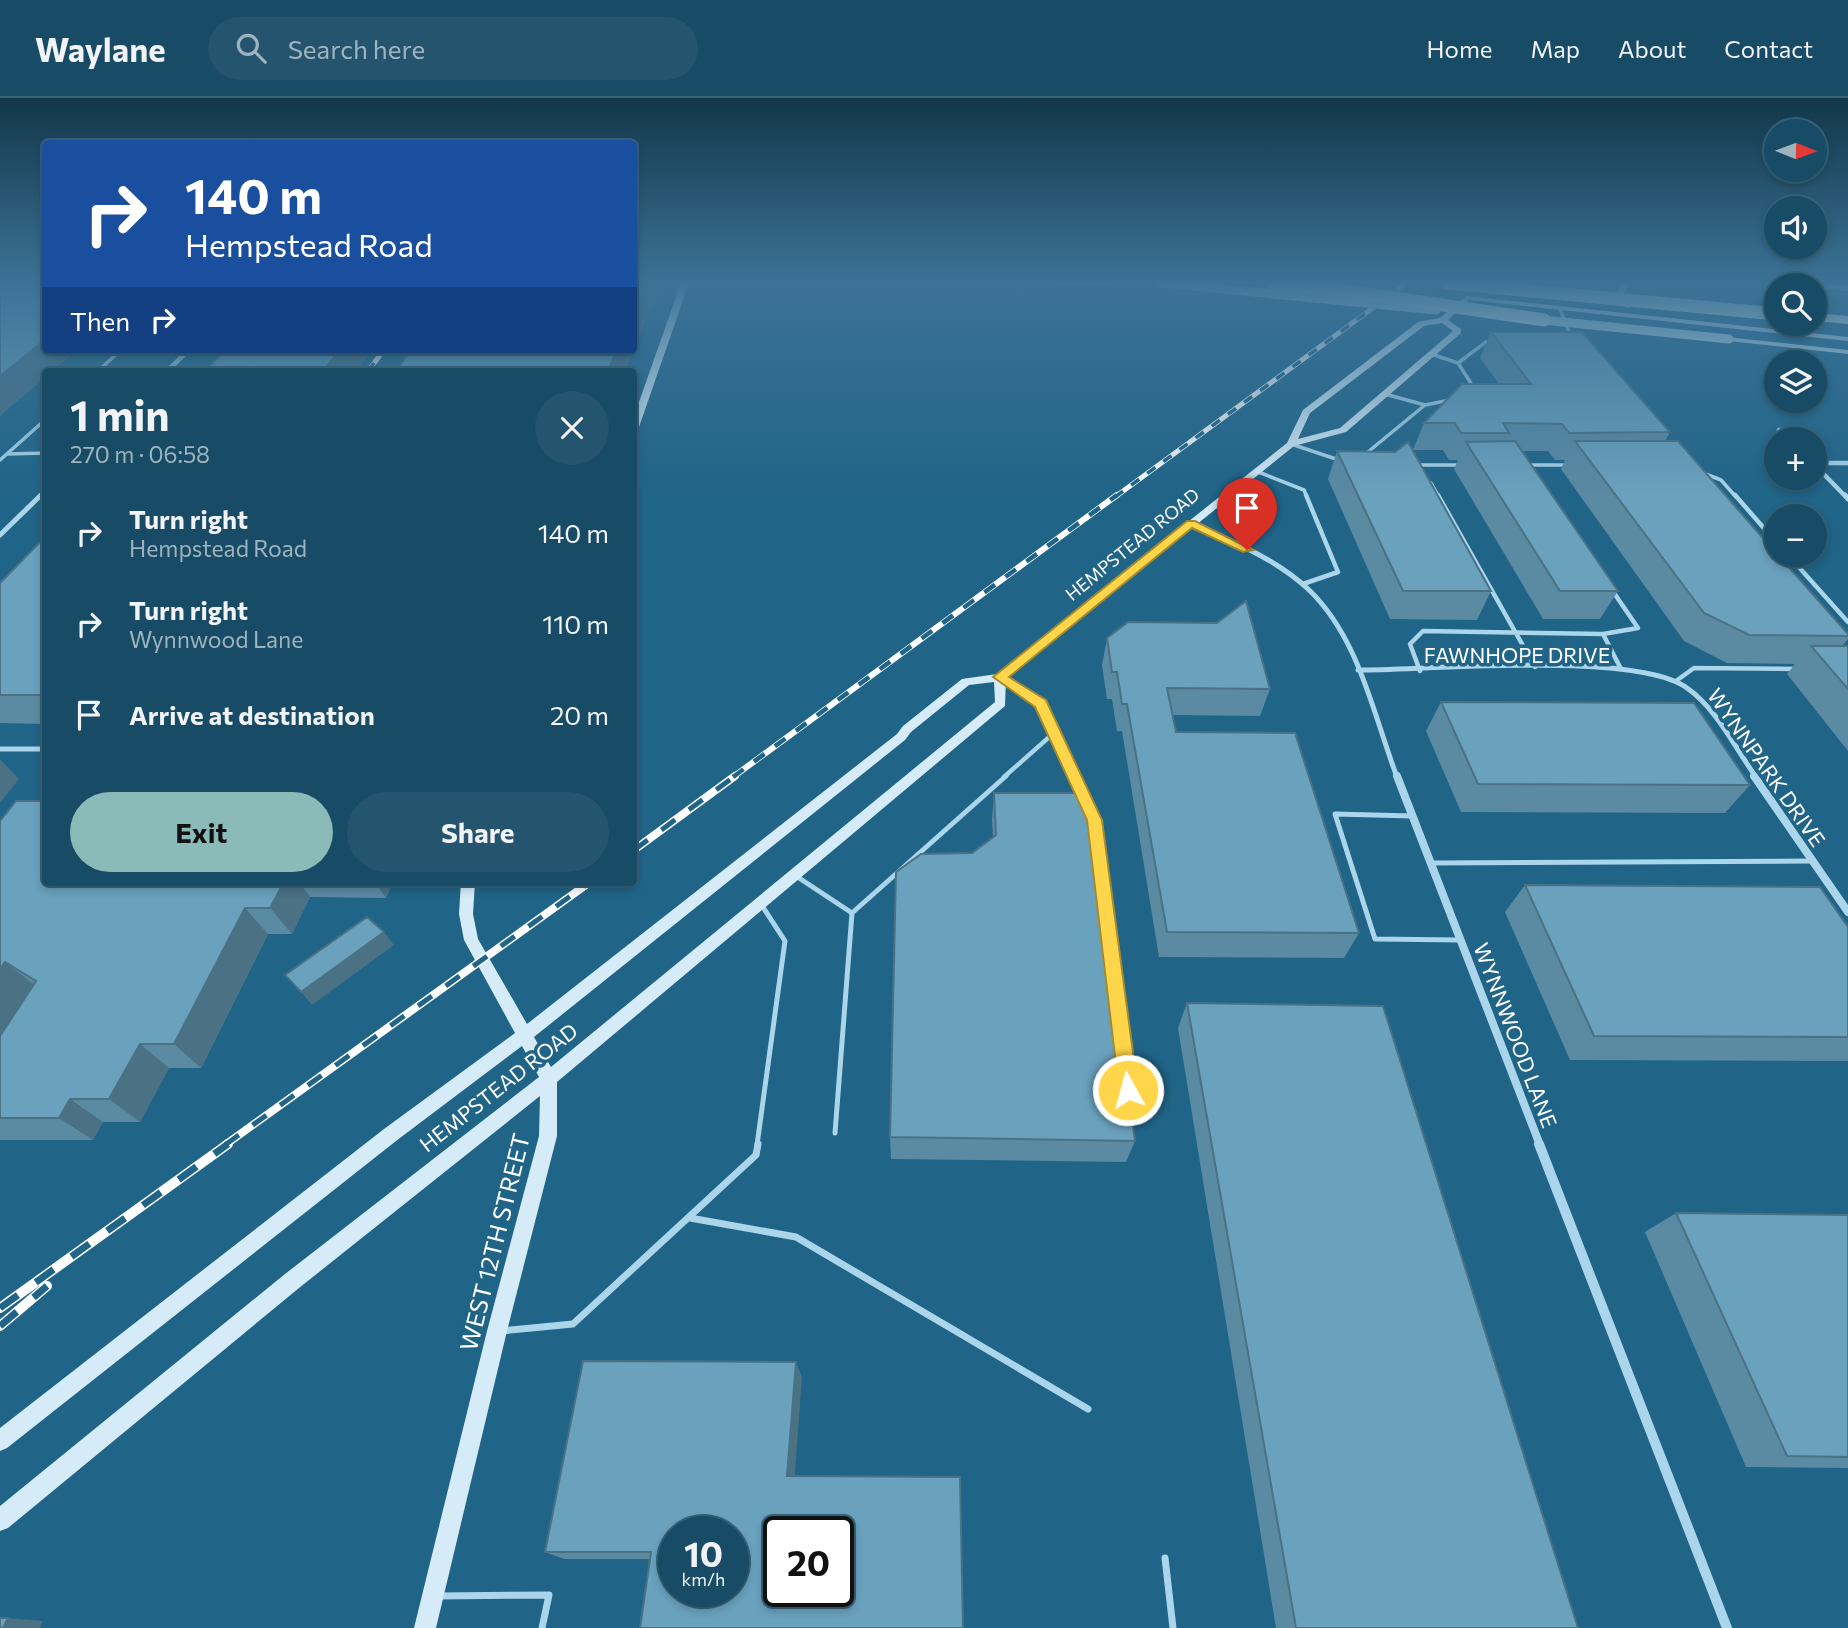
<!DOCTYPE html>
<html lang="en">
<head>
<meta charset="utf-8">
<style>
	:root { --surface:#184b65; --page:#25556e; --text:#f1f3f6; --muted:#9fb3bf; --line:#366379; --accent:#8bbbb9 }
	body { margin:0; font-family:Commissioner,sans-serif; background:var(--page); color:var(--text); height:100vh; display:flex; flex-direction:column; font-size:26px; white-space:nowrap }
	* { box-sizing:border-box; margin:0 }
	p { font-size:23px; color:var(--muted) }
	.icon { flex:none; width:38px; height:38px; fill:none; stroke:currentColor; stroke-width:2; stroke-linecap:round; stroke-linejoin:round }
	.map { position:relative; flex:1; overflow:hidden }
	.details { position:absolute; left:42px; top:270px; width:595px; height:518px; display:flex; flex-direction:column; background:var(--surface); border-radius:7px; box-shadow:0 4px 10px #0003,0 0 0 2px var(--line) }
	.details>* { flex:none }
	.banner { position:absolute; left:42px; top:42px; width:595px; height:214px; border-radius:7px; box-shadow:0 4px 10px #0003,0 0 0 2px var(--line); background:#1a4fa0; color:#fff; overflow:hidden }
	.needle { width:46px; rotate:91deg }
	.fabs { position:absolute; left:1764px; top:21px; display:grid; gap:14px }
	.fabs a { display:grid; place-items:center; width:63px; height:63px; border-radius:50%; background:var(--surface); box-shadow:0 4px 10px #0003,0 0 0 2px var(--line); font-size:35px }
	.speed { position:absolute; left:658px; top:1418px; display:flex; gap:14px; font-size:35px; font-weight:700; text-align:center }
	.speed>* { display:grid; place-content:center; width:91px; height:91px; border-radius:50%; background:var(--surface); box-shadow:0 4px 10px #0003,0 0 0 2px var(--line); line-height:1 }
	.speed small { font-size:18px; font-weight:400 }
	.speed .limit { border:4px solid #111; border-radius:10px; background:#fff; color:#111 }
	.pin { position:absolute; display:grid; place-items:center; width:60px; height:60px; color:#fff; margin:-72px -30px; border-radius:50% 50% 50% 0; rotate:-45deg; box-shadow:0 0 7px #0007 }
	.pin .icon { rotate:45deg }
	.me { position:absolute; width:77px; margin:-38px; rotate:353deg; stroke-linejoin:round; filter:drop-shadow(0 0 5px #0008) }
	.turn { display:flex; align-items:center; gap:24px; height:147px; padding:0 28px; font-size:32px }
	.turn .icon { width:91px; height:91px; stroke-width:2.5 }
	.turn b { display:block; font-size:49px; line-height:60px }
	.then { display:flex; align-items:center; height:66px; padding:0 28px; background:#0003; gap:14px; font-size:26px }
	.round { display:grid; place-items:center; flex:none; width:74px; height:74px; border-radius:37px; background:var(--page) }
	.summary { display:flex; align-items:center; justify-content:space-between; height:119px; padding:0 28px }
	h1 { font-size:42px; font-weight:700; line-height:52px }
	.cta { display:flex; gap:14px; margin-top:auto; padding:14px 28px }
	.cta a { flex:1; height:80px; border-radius:42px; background:var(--accent); color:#111; font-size:28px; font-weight:700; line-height:80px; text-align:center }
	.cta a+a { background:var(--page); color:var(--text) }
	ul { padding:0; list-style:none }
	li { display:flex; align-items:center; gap:21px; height:91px; padding:0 28px }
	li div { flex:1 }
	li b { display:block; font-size:26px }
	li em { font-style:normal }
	header { display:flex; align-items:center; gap:42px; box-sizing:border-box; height:98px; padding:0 35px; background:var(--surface); border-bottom:2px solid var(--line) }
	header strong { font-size:33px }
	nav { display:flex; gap:38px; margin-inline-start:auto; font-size:24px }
	.search { width:490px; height:63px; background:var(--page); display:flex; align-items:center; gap:18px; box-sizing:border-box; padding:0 24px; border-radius:38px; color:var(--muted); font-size:26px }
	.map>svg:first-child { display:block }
</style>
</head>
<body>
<header>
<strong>Waylane</strong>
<div class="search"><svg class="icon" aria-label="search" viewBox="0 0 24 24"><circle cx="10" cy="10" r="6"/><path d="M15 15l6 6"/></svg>Search here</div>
<nav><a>Home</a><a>Map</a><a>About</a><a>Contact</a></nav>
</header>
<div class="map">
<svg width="1848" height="1530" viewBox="0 0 1848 1530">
	<rect width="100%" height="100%" fill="#206487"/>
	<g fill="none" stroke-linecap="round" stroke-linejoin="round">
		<!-- lane-far3 -->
		<path stroke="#aad5ea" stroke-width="3.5" d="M1560,211L1572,241
			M1431,256L1458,265
			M98,273L121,252
			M1474,290L1458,265L1486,244L1492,245
			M1385,296L1425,307
			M1291,346L1339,362
			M7,356L46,355
			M1363,358L1425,307L1450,302
			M0,362L46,321
			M1414,367H1460
			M1526,367H1569
			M1256,373L1304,392L1307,399
			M1703,375L1721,382L1736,399
			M1431,385L1439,399"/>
		<!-- lane-far2 -->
		<path stroke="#aad5ea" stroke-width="4.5" d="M1438,397L1535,569
			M1735,397L1776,444
			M1788,457L1848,524
			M1303,486L1338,474L1306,397
			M1603,536L1621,571
			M1420,573L1410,546L1423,533L1603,536L1638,530L1612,492
			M1000,579L1041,606L1056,633L1004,679
			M1676,583L1694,570L1798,571
			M1056,633L1076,679"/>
		<!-- lane-far1 -->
		<path stroke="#aad5ea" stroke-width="5" d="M1075,678L1085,700
			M1091,713L1128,992
			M1412,718L1335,716L1375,841L1460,842
			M1430,765L1812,763
			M796,778L852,815
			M835,1035L852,815L1006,678
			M757,1047L785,843L761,806"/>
		<!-- lane -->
		<path stroke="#aad5ea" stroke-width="7" d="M690,1120L796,1139L1088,1311
			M501,1233L573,1226L756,1057L758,1046
			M1165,1460L1173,1530
			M438,1498L549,1497L542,1530"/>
		<!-- street-far3 -->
		<path stroke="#aad5ea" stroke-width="4.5" d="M167,273L189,252
			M1779,332L1788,341
			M1815,365H1848
			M1815,367L1846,399
			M40,399L46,393"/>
		<!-- street-far2 -->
		<path stroke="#aad5ea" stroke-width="5" d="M1845,397L1848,401
			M1191,425C1231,443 1275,460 1308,491C1359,539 1373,616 1397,679
			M0,437L41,397
			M1358,572C1429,572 1636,553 1687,590C1717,611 1735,650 1756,679
			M0,651H46"/>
		<!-- street-far1 -->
		<path stroke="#aad5ea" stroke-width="8" d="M1397,678L1540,1047
			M1754,678L1848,814"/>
		<!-- street -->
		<path stroke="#aad5ea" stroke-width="10" d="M1539,1046L1727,1530"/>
		<!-- secondary -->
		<path fill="#d5ecf8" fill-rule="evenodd" d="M681,185H689L639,329L634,332V318Z
			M1049,185H1115L1111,187H1053Z
			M1624,185H1632L1624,194L1626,205L1632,208L1628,210L1618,206L1616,194Z
			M1466,198L1848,239V243L1469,202L1448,222L1461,231V235L1346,334L1294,348L1006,580L1005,608L557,984V1038L507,1233L436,1530H414L487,1233L539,1038L540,998L299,1190L8,1430L0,1433V1408L285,1176L539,979L522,948L396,1043L7,1350L0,1353V1330L384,1031L515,935L464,842L459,816L461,784H475L473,816L478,841L527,926L897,636L903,628L962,581L997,576L1287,345L1303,312L1418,224L1440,220ZM1442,225L1453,233L1340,330L1298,341L1310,315L1424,228ZM994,584L995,604L551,969L534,939L905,642L911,634L969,587Z
			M1726,239L1848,252V256L1729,243H1726Z"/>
		<!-- highway -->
		<path fill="#fff" fill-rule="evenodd" d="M1786,185L1848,187V193L1815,190V187H1788Z
			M1815,215L1848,218V226L1815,223Z"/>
		<defs>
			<path id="rail-far3" d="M368,273L384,252
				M1115,399L1407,185"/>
			<path id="rail-far2" d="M733,679L1117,397"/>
			<path id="rail-far1" d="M634,752L735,678
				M225,1047L590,784"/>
			<path id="rail" d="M0,1210L228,1046
				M0,1228L47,1188"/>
		</defs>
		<!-- rail-far3 casing -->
		<use href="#rail-far3" stroke="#fff" stroke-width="5"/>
		<!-- rail-far2 casing -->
		<use href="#rail-far2" stroke="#fff" stroke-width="6"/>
		<!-- rail-far1 casing -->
		<use href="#rail-far1" stroke="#fff" stroke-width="8"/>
		<!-- rail casing -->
		<use href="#rail" stroke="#fff" stroke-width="10"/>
		<!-- rail-far3 -->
		<use href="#rail-far3" stroke="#206487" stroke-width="3.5" stroke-dasharray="10" stroke-linecap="butt"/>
		<!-- rail-far2 -->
		<use href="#rail-far2" stroke="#206487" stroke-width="4.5" stroke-dasharray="13" stroke-linecap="butt"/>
		<!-- rail-far1 -->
		<use href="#rail-far1" stroke="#206487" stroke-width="5" stroke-dasharray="17" stroke-linecap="butt"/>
		<!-- rail -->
		<use href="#rail" stroke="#206487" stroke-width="7" stroke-dasharray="22" stroke-linecap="butt"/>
		<!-- secondary-bridge -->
		<path stroke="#d5ecf8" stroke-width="9" d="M1162,185L1436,212
			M1533,221L1729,241"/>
		<!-- highway-bridge -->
		<path stroke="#fff" stroke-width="13" d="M1274,185L1348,193L1544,222
			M1447,185L1776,216"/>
	</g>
	<!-- wall -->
	<path fill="#5b8aa3" d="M0,185H46L77,252L52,273H46L0,318Z
		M1491,234L1670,334L1665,343L1848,536V541L1842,548H1848V653L1787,576L1795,566L1727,565L1684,543L1561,371L1565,362H1555L1548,353H1522L1618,493L1600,521H1543L1454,371L1458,362H1449L1443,352H1413L1424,325L1499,286L1480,260Z
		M1337,353L1491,493L1477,522L1390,521L1328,381Z
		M46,438V626L0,625V485Z
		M1107,540L1270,591L1260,618L1173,617L1176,634L1359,835L1344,860L1159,859L1122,633H1117L1112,601H1107L1102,567Z
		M1441,604L1750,687L1725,715L1461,714L1426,633Z
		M994,695L1135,1043L1126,1064L891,1061L890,1039L972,755L993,739L992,722Z
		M0,723L46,784H393L386,800L310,799L292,836H268L201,970H169L140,1024H103L93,1042H0Z
		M1525,787L1848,829V963L1570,962L1505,814Z
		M1187,905L1578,1530H1276L1178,930Z
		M1676,1115L1848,1117V1370L1746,1369L1645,1134Z
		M802,1279L650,1461H564L545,1454Z"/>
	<!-- shaded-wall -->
	<path fill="#4a7184" d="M647,185H662L625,273H608L617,252H634V215Z
		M46,241V252H77L52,273H46V279L0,318V278Z
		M340,252H372L356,273H323Z
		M0,661L19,681L0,705Z
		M284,784H299L310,799L292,836L270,810Z
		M375,784H393L386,800Z
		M245,810L268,836L201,970L174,946Z
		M384,834L394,847L312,907L301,894Z
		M5,864L37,889L0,946V871Z
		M140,946L169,970L140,1024L109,1001Z
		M70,1001L103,1024L93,1042L59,1020Z
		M796,1264L802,1279L794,1388L787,1378Z
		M8,1520L43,1523L40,1530H3Z"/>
	<!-- building -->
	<path fill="#6aa1bd" stroke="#4a7184" stroke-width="2" fill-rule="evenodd" d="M32,185H46V241L0,278V193H31L35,189Z
		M634,185H647L634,215Z
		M1491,234H1582L1670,334L1569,335L1562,326L1503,325L1509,335H1461L1455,325H1424L1462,286H1531Z
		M225,252H340L323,273H205Z
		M411,252H617L608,273H396Z
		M1515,343L1618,493H1560L1466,344Z
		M1575,343H1678L1776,455V457H1778L1848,536V538L1749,537L1704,515Z
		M1408,344L1491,493H1403L1337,353L1395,354Z
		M46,438V597H0V485Z
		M1246,503L1270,591L1167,590L1176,634L1295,635L1359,835L1167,834L1127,606H1122L1117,574H1112L1107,540L1128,524L1217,525Z
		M1811,548H1848V591Z
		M1441,604L1694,605L1750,687L1478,686Z
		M994,695H1090L1135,1043L890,1039L896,774L921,756L972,755L996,737Z
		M16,703H46V784H284L270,810H245L174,946H140L109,1001H70L59,1020H0V938L36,883L5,864L0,871V723Z
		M1525,787L1820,789L1848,829V939L1594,938Z
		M367,819L384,834L301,894L285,877Z
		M1187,905L1383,908L1578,1530H1296Z
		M1676,1115L1848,1117V1359L1787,1358Z
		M583,1263L796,1264L787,1378L960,1379L963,1530H640L651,1454H545ZM674,1433H733V1493H674ZM779,1433H838V1493H779Z
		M0,1520H8L3,1530H0Z"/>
	<!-- sky -->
	<linearGradient id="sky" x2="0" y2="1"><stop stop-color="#12374a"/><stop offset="0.46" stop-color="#3c7296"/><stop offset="1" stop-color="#3c7296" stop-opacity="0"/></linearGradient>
	<rect width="1848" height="399" fill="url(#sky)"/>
	<!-- route -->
	<path fill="#ffd54a" stroke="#a68a30" stroke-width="2" d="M1187,423H1195L1253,452L1243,454L1192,430L1009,579L1046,602L1102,722L1138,992L1135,998L1128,1000L1122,998L1119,992L1087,722L1035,609L993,579Z"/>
	<g text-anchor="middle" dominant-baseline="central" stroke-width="7" stroke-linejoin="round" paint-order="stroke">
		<!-- far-street labels -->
		<g font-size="18" fill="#fff" stroke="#206487">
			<text transform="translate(1132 446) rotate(-39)">HEMPSTEAD ROAD</text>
		</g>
		<!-- street labels -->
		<g font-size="21" fill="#fff" stroke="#206487">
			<text x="1517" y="556">FAWNHOPE DRIVE</text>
			<text transform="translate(1767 669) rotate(55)">WYNNPARK DRIVE</text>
			<text transform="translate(1516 937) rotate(69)">WYNNWOOD LANE</text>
			<text transform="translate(498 989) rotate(-38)">HEMPSTEAD ROAD</text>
		</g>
		<!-- near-street labels -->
		<g font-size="24" fill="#fff" stroke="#206487">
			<text transform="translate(494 1144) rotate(-76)">WEST 12TH STREET</text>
		</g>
	</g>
</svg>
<div class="fabs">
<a><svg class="needle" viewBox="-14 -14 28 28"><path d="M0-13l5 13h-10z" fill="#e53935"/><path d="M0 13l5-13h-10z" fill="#9fb3bf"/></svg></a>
<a><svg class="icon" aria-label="sound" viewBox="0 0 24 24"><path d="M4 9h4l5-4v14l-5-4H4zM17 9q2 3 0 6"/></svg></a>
<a><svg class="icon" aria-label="search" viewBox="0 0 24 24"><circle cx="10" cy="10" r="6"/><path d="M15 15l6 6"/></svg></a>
<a><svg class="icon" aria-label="layers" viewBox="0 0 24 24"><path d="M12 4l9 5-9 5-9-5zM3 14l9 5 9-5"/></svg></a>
<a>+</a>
<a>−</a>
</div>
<div class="speed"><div>10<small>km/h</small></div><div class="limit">20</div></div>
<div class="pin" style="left:1247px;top:452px;background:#d93025"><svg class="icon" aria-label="arrive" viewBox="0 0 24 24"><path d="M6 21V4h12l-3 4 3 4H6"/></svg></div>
<svg class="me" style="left:1128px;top:992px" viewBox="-20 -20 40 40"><circle r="17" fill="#ffd54a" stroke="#fff" stroke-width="3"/><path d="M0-11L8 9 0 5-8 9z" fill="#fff"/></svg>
<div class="banner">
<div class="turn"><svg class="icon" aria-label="right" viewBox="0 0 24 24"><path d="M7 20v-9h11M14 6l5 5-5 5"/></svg><div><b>140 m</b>Hempstead Road</div></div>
<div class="then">Then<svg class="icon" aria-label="right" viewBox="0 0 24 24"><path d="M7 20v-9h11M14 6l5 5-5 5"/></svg></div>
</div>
<section class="details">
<div class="summary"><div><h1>1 min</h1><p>270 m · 06:58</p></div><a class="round"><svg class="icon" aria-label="close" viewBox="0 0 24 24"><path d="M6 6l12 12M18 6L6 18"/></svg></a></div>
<ul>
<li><svg class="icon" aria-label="right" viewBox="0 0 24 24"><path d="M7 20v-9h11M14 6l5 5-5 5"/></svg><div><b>Turn right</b><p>Hempstead Road</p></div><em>140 m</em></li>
<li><svg class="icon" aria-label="right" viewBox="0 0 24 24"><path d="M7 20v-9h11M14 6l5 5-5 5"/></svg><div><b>Turn right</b><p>Wynnwood Lane</p></div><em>110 m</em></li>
<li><svg class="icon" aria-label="arrive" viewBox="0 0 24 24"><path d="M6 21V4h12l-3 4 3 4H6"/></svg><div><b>Arrive at destination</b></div><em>20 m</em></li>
</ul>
<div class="cta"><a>Exit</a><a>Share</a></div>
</section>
</div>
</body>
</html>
